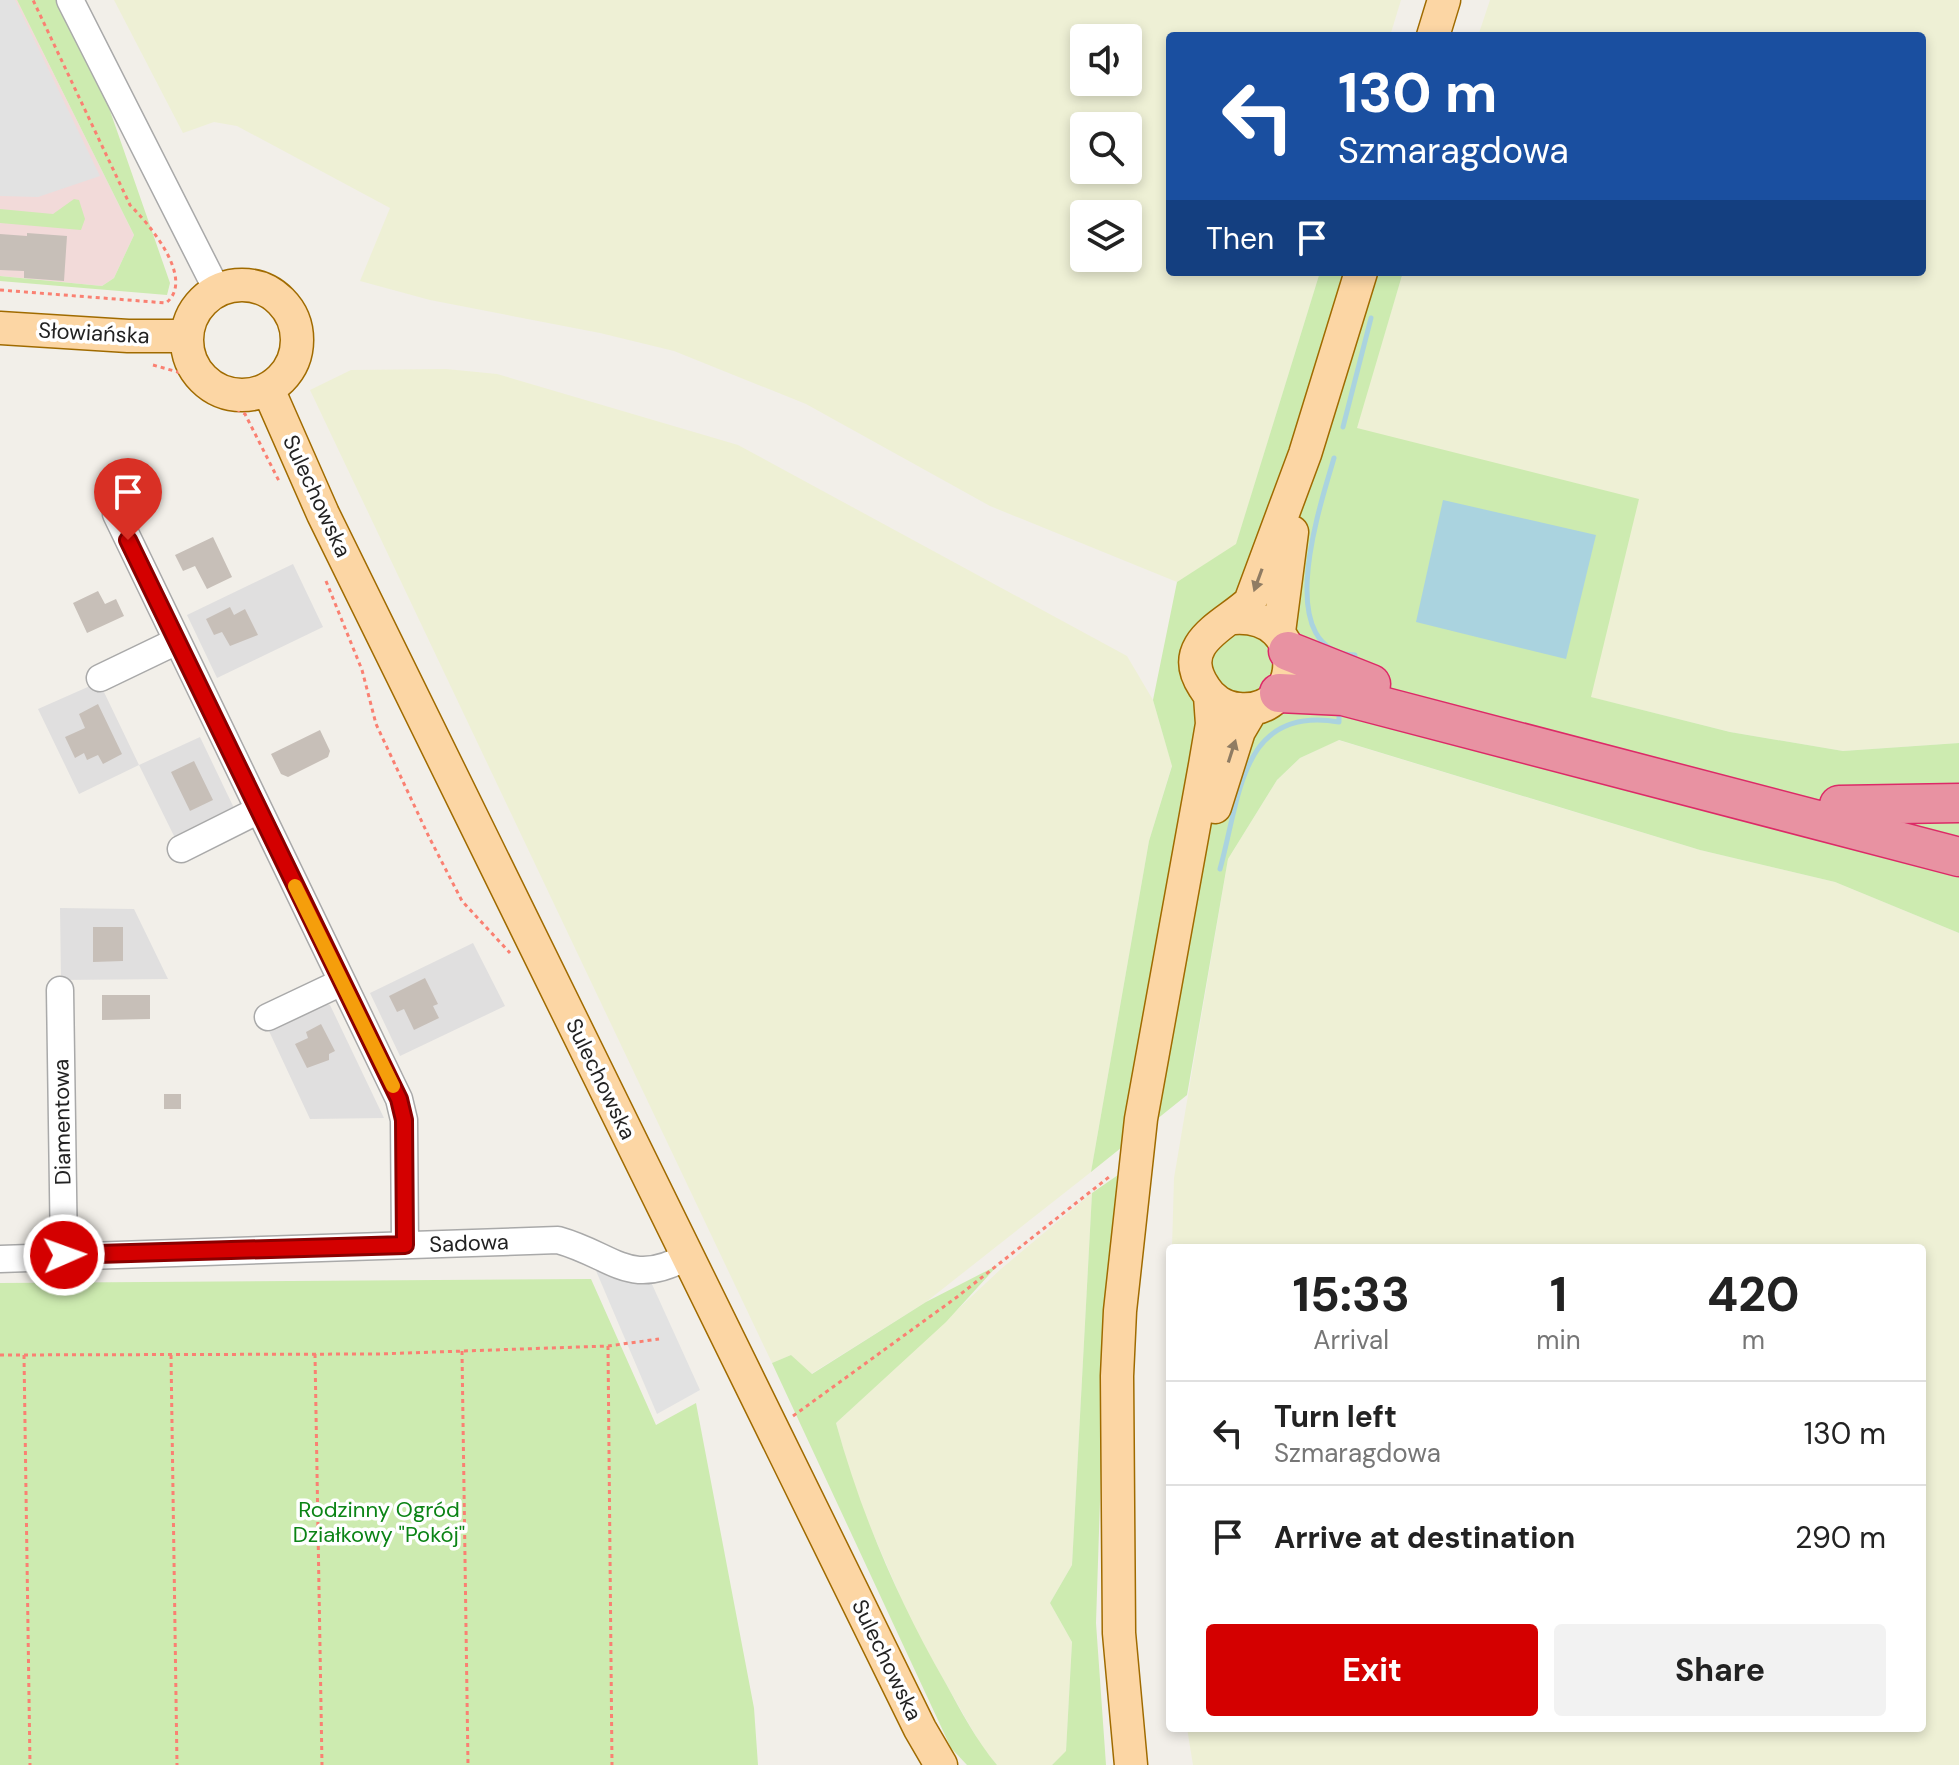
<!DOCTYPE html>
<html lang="en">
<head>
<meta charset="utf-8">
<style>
	:root { --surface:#fff; --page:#f2f2f2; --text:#222; --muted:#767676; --line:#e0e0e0; --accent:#d40000 }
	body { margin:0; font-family:"DM Sans",sans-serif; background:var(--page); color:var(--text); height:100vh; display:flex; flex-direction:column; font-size:30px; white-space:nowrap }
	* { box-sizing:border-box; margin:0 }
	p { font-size:26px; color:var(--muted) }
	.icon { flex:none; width:44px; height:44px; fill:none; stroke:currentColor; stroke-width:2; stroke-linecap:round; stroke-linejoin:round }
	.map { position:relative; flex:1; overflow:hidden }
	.side { position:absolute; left:1166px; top:1244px; width:760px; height:488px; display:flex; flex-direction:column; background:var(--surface); border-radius:8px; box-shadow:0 4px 12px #0003 }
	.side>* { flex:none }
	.hud { position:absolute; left:1166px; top:32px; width:760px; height:244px; border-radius:8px; box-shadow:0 4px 12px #0003; background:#1a4fa0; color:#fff; overflow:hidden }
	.tools { position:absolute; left:1070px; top:24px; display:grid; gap:16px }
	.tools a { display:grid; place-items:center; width:72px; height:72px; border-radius:8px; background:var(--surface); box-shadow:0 4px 12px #0003; font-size:40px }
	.pin { position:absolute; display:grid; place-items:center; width:68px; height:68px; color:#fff; margin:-82px -34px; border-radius:50% 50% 50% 0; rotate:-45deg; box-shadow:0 0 8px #0007 }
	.pin .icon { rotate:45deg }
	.me { position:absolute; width:88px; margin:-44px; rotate:88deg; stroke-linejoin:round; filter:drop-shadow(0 0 6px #0008) }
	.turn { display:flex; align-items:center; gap:28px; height:168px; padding:0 40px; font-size:36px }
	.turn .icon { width:104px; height:104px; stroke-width:2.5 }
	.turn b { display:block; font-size:56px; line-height:68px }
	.then { display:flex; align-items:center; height:76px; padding:0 40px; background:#0003; gap:16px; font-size:30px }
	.eta { display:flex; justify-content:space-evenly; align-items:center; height:136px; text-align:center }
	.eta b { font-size:48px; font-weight:700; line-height:56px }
	.cta { display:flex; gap:16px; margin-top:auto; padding:16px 40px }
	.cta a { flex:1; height:92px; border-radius:8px; background:var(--accent); color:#fff; font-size:32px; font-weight:700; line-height:92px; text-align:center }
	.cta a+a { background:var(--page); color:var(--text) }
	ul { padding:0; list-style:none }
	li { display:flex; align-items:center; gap:24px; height:104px; padding:0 40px; border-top:2px solid var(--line) }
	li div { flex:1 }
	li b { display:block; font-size:30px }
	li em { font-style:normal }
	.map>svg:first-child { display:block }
</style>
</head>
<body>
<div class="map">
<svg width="1959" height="1765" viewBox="0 0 1959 1765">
	<rect width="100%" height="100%" fill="#f2efe9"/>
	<!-- residential -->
	<path fill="#e0dfdf" d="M293,564L323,627L217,678L187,615Z
		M90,686L103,690L139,765L200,737L233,806V814L176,840L139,765L79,794L38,709Z
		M60,908L134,909L168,979L61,980Z
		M473,943L505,1006L400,1056L370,993Z
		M323,1003L330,1005L384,1118L310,1119L268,1029Z"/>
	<!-- commercial -->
	<path fill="#f2dad9" d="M0,0H17L134,235L114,278L102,286L0,276Z"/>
	<!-- farmland -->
	<path fill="#eef0d5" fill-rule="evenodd" d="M114,0H1401L1390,36H1170V272H1320L1236,545L1177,582L990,506L806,404L674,351L600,333L430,300L360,281L390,208L237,126L214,122L183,133ZM1084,38H1128V82H1084ZM1084,126H1128V170H1084ZM1084,214H1128V258H1084Z
		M1490,0H1959V743L1843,751L1730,732L1590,697L1356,428L1403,272H1922V36H1478Z
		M446,369L497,374L738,445L1127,656L1153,700L1172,765L1149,841L1091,1172L926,1302L811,1374L791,1355L772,1363L310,390L351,370Z
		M1338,740L1700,850L1835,882L1959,933V1765H1193L1187,1728H1922V1248H1172L1174,1178L1228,859L1277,780L1300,758Z
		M1092,1193L1072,1565L1050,1603L1072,1642L1066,1752L1052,1765H997L982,1747L913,1626L856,1494L836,1423L1002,1268Z"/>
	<!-- grass -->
	<path fill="#cdebb0" d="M17,0H58L100,82L170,283L167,295L0,281V276L102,286L114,278L134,235Z
		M74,199L79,200L85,219L81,230L0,223V209L53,214Z
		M1320,272H1403L1357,428L1639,499L1591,697L1730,732L1843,751L1959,743V933L1835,882L1700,850L1339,740L1300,758L1277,780L1228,859L1187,1095L1091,1172L1149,841L1172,766L1153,700L1177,582L1236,544Z
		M1118,1175L1106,1317L1096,1623L1106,1765H1052L1066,1751L1072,1642L1050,1603L1072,1565L1092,1193Z
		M998,1265L946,1322L836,1423C861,1514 898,1600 945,1682C961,1711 976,1740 997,1765H967L951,1748L772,1363L791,1355L812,1374L926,1302Z
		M591,1279L656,1425L696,1403L754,1708L758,1765H0V1283Z"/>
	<!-- parking -->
	<path fill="#e2e2e2" d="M0,0H15L100,176L38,197L0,196Z
		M591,1259L641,1260L700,1390L657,1414Z"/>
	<!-- water -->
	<path fill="#aad3df" d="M1443,500L1596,535L1566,659L1416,622Z"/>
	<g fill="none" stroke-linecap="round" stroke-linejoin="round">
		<!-- stream -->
		<path stroke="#aad3df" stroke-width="5" d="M1343,427L1371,318
			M1334,458C1321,503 1270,652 1355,655L1353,660
			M1220,869C1240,798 1240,705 1339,722V717"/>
	</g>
	<!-- building -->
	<path fill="#c7bfb8" d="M27,233L67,236L64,281L24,278V271L0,270V234L27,236Z
		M213,537L232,577L207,589L195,566L183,571L175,555Z
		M98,591L105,604L116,599L124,616L87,633L73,603Z
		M230,607L234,615L245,609L258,635L230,646L222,632L214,635L206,619Z
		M98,704L122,754L103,764L98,755L87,760L84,753L75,758L65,737L85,728L79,714Z
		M320,730L330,751L328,757L288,777L281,774L271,754Z
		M194,761L213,800L190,811L171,772Z
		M93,927H123V961L93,962Z
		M425,978L438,1004L433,1006L439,1018L414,1030L404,1009L397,1012L389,996Z
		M102,995H150V1019L102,1020Z
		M321,1024L335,1051L329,1054V1060L307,1068L295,1044L308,1038L306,1032Z
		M164,1094H181V1109H164Z"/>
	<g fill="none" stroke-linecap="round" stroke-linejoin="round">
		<defs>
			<path id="minor" d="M70,0L217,290
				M116,514L399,1099L404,1120L405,1245
				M100,678L177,641
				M181,849L259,810
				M60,990L64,1255
				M268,1017L342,982
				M0,1259L558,1240C615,1256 629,1289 688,1256"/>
			<path id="major" d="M1433,36L1444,0
				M187 340a55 55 0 1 1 110 0a55 55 0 1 1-110 0Z
				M0,328L128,336H187
				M268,389L323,514L920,1729L941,1765
				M1234,618C1310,613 1304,715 1239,709C1224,708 1211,699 1204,687C1175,643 1226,625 1250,602L1305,454L1361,272
				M1279,632L1292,532
				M1215,807L1239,731L1252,709
				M1131,1765L1119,1633L1117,1376L1120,1311L1141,1119L1205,765L1212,724L1210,696"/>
			<path id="highway" d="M1288,651L1371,684
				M1279,693L1343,696L1959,857
				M1839,805L1959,803"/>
		</defs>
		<!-- minor casing -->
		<use href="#minor" stroke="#a9a9a9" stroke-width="29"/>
		<!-- major casing -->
		<use href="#major" stroke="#a06b00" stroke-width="35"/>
		<!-- highway casing -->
		<use href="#highway" stroke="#dc2a67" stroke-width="41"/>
		<!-- path -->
		<path stroke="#fa8072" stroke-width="3" stroke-dasharray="4 4" stroke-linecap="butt" d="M0,290L166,303C196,279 149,224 130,205L33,0
			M153,365L185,374L205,392L245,414L280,483
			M326,581L362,670L376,724L429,837L462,901L510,953
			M608,1346L612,1765
			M462,1351L468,1765
			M315,1354L322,1765
			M0,1355L378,1354L608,1346L659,1339
			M24,1355L30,1765
			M171,1355L177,1765
			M793,1416L957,1297L1109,1177"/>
		<!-- minor -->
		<use href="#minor" stroke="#fff" stroke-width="26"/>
		<!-- major -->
		<use href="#major" stroke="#fcd6a4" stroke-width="32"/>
		<!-- highway -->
		<use href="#highway" stroke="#e892a2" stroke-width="38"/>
	</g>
	<!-- one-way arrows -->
	<defs><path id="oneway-solid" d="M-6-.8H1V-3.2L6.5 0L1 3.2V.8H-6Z" transform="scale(2)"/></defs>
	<g fill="#8f7c63">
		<use href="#oneway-solid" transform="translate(1258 580) rotate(110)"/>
		<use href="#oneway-solid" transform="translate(1232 751) rotate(-72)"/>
	</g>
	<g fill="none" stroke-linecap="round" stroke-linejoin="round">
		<defs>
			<path id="route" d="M64,1255L405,1245L404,1120L399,1099L128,540"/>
		</defs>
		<!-- route casing -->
		<use href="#route" stroke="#8a0000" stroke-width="20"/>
		<!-- route -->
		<use href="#route" stroke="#d40000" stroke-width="14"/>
		<!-- slow -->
		<path stroke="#f59e0b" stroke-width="14" d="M295,886L393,1086"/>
	</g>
	<g text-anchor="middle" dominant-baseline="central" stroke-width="7" stroke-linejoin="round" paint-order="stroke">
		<!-- street labels -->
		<g font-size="22" fill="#222" stroke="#fff">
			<text transform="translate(94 333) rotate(3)">Słowiańska</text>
			<text transform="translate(317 496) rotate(65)">Sulechowska</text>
			<text transform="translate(601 1079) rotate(64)">Sulechowska</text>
			<text transform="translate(62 1122) rotate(-91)">Diamentowa</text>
			<text transform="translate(469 1243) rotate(-2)">Sadowa</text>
			<text transform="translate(887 1660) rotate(64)">Sulechowska</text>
		</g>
		<!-- park labels -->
		<g font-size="22" fill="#0c8416" stroke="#fff">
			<text x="379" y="1509">Rodzinny Ogród<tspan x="379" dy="25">Działkowy "Pokój"</tspan></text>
		</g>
	</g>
</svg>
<div class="tools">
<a><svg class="icon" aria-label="sound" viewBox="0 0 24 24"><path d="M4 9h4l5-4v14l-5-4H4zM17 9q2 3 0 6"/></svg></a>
<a><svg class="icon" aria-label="search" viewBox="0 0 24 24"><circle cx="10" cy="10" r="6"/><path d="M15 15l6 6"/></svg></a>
<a><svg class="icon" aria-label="layers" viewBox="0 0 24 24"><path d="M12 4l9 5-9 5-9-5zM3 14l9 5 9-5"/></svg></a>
</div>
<div class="pin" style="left:128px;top:540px;background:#d93025"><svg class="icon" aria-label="arrive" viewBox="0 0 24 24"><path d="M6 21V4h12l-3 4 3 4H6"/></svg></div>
<svg class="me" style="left:64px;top:1255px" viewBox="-20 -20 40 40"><circle r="17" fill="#d40000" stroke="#fff" stroke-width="3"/><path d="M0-11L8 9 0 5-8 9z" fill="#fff"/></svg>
<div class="hud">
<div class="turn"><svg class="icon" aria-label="left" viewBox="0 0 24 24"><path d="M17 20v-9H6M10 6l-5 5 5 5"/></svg><div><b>130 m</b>Szmaragdowa</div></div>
<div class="then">Then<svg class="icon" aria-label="arrive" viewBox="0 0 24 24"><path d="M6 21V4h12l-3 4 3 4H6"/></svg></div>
</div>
<section class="side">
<div class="eta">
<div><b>15:33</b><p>Arrival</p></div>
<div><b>1</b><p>min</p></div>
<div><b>420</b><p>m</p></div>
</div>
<ul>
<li><svg class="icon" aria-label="left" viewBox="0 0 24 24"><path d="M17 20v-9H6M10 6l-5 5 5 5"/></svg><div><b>Turn left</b><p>Szmaragdowa</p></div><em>130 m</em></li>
<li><svg class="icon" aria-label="arrive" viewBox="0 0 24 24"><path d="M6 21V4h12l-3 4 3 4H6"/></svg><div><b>Arrive at destination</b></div><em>290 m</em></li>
</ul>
<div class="cta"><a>Exit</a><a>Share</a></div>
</section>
</div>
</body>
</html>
